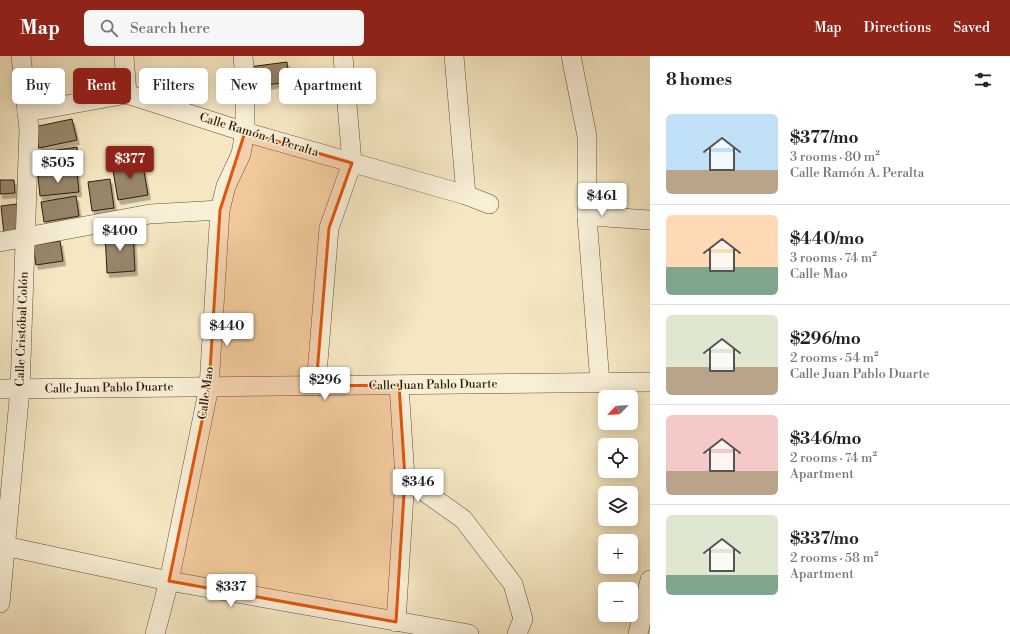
<!DOCTYPE html>
<html lang="en">
<head>
<meta charset="utf-8">
<style>
  body { margin:0; font-family:"Libre Bodoni",serif; background:#f6f6f6; color:#222; height:100vh; display:flex; flex-direction:column; font-size:15px; white-space:nowrap }
  * { box-sizing:border-box; margin:0 }
  p { font-size:13px; color:#767676 }
  .icon { flex:none; width:22px; height:22px; fill:none; stroke:currentColor; stroke-width:2; stroke-linecap:round; stroke-linejoin:round }
  .map { position:relative; flex:1; overflow:hidden }
  .drawer { display:flex; flex-direction:column; background:#fff; width:360px }
  .drawer>* { flex:none }
  .banner { position:absolute; left:12px; top:12px; width:380px; height:36px; display:flex; gap:8px }
  .needle { width:26px; rotate:245deg }
  .buttons { position:absolute; left:598px; top:334px; display:grid; gap:8px }
  .buttons a { display:grid; place-items:center; width:40px; height:40px; border-radius:6px; background:#fff; box-shadow:0 2px 10px #0003; font-size:20px }
  .price { position:absolute; translate:-50% -34px; padding:0 9px; border-radius:4px; background:#fff; color:#222; font-size:13px; line-height:26px; filter:drop-shadow(0 1px 2px #0008) }
  .price::after { content:''; position:absolute; left:50%; top:24px; width:12px; height:9px; margin-left:-6px; background:inherit; clip-path:polygon(0 0,100% 0,50% 100%) }
  .price.active { background:#8f2418; color:#fff }
  ul { padding:0; list-style:none }
  li { display:flex; align-items:center; gap:12px; height:100px; padding:0 16px }
  li+li { border-top:1px solid #e0e0e0 }
  li span { display:grid; place-items:center; flex:none; width:112px; height:80px; border-radius:6px; color:#555 }
  li>.icon { margin-inline-start:auto }
  span .icon { width:48px; height:48px; fill:#fffc; stroke-width:1 }
  li b { font-size:17px }
  h2 { display:flex; justify-content:space-between; align-items:center; height:48px; padding:0 16px; font-size:17px }
  .tag { padding:0 14px; border-radius:6px; background:#fff; box-shadow:0 2px 10px #0003; font-size:14px; line-height:36px }
  .tag.active { background:#8f2418; color:#fff }
  header { display:flex; align-items:center; gap:24px; box-sizing:border-box; height:56px; padding:0 20px; background:#8f2418; color:#fff }
  header strong { font-size:19px }
  nav { display:flex; gap:22px; margin-inline-start:auto; font-size:14px }
  .search { width:280px; height:36px; background:#f6f6f6; display:flex; align-items:center; gap:10px; box-sizing:border-box; padding:0 14px; border-radius:6px; color:#767676; font-size:15px }
  main { display:flex; flex:1; min-height:0 }
  .map>svg:first-child { display:block }
</style>
</head>
<body>
<header>
<strong>Map</strong>
<div class="search"><svg class="icon" aria-label="search" viewBox="0 0 24 24"><circle cx="10" cy="10" r="6"/><path d="M15 15l6 6"/></svg>Search here</div>
<nav><a>Map</a><a>Directions</a><a>Saved</a></nav>
</header>
<main>
<div class="map">
<svg width="650" height="578" viewBox="0 0 650 578">
  <defs>
    <filter id="shadow"><feDropShadow dx="2.5" dy="4.5" stdDeviation="0" flood-color="#0004"/></filter>
  </defs>
  <rect width="100%" height="100%" fill="#f5e7c2"/>
  <filter id="stains"><feTurbulence type="fractalNoise" baseFrequency=".005" numOctaves="4"/><feColorMatrix values="0 0 0 0 .2 0 0 0 0 .09 0 0 0 0 .02 0 0 0 .5 -.17"/></filter>
  <radialGradient id="worn" r=".72"><stop offset=".6" stop-color="#630" stop-opacity="0"/><stop offset="1" stop-color="#630" stop-opacity=".3"/></radialGradient>
  <!-- building -->
  <g fill="#97866a" stroke="#321d0b" filter="url(#shadow)">
    <polygon points="287,6 289,26 251,31 249,11"/>
    <polygon points="72,63 77,84 39,92 34,71"/>
    <polygon points="77,91 79,108 40,114 37,97"/>
    <polygon points="142,104 148,139 118,144 112,109"/>
    <polygon points="77,116 79,136 40,140 38,120"/>
    <polygon points="110,123 114,152 92,155 88,126"/>
    <polygon points="0,124 14,124 15,137 0,138"/>
    <polygon points="76,140 79,160 44,166 41,146"/>
    <polygon points="17,148 20,176 4,178 1,150"/>
    <polygon points="133,175 135,215 107,217 105,177"/>
    <polygon points="60,185 63,205 36,209 33,189"/>
  </g>
  <g fill="none" stroke-linecap="round" stroke-linejoin="round">
    <defs>
      <g id="minor">
        <polyline points="124,0 127,38"/>
        <polyline points="454,0 466,139"/>
        <polyline points="571,0 587,80 587,161 600,327"/>
        <polyline points="27,56 127,38 245,76 466,139 489,148"/>
        <polyline points="587,161 606,161 650,164"/>
        <polyline points="0,186 150,158 220,154"/>
        <polyline points="316,330 329,172 352,107 343,0"/>
        <polyline points="0,333 650,326"/>
        <polyline points="405,422 463,463 513,528 523,563 517,578"/>
        <polyline points="0,489 169,525 469,578"/>
        <polyline points="0,547 20,333 29,73 21,0"/>
        <polyline points="396,566 405,422 399,329"/>
        <polyline points="155,578 169,525 209,331 220,154 226,130 241,98 245,76 245,23 243,0"/>
        <polyline points="638,578 650,524"/>
      </g>
    </defs>
    <!-- minor casing -->
    <use href="#minor" stroke="#635039" stroke-width="20"/>
    <!-- minor -->
    <use href="#minor" stroke="#f8efd7" stroke-width="19"/>
  </g>
  <!-- marked area -->
  <path fill="#df560c" fill-opacity="0.2" stroke="#df560c" stroke-width="3" stroke-linejoin="round" d="M245,76L352,107L329,172L316,330L399,329L405,422L396,566L169,525L209,331L220,154Z"/>
  <g text-anchor="middle" dominant-baseline="central" stroke-width="3" stroke-linejoin="round" paint-order="stroke">
    <!-- street labels -->
    <g font-size="12" fill="#321d0b" stroke="#f8efd7">
      <text transform="translate(259 79) rotate(17)">Calle Ramón A. Peralta</text>
      <text transform="translate(22 273) rotate(-88)">Calle Cristóbal Colón</text>
      <text transform="translate(433 329) rotate(-1)">Calle Juan Pablo Duarte</text>
      <text transform="translate(109 332) rotate(-1)">Calle Juan Pablo Duarte</text>
      <text transform="translate(206 337) rotate(-82)">Calle Mao</text>
    </g>
  </g>
  <rect width="100%" height="100%" filter="url(#stains)"/>
  <rect width="100%" height="100%" fill="url(#worn)"/>
</svg>
<div class="buttons">
<a><svg class="needle" viewBox="-14 -14 28 28"><path d="M0-13l5 13h-10z" fill="#e53935"/><path d="M0 13l5-13h-10z" fill="#767676"/></svg></a>
<a><svg class="icon" aria-label="locate" viewBox="0 0 24 24"><circle cx="12" cy="12" r="6"/><path d="M12 2v4M12 18v4M2 12h4M18 12h4"/></svg></a>
<a><svg class="icon" aria-label="layers" viewBox="0 0 24 24"><path d="M12 4l9 5-9 5-9-5zM3 14l9 5 9-5"/></svg></a>
<a>+</a>
<a>−</a>
</div>
<b class="price active" style="left:130px;top:124px">$377</b>
<b class="price" style="left:58px;top:128px">$505</b>
<b class="price" style="left:602px;top:161px">$461</b>
<b class="price" style="left:120px;top:196px">$400</b>
<b class="price" style="left:227px;top:291px">$440</b>
<b class="price" style="left:325px;top:345px">$296</b>
<b class="price" style="left:418px;top:447px">$346</b>
<b class="price" style="left:231px;top:552px">$337</b>
<div class="banner">
<a class="tag">Buy</a>
<a class="tag active">Rent</a>
<a class="tag">Filters</a>
<a class="tag">New</a>
<a class="tag">Apartment</a>
</div>
</div>
<section class="drawer">
<h2>8 homes<svg class="icon" aria-label="filters" viewBox="0 0 24 24"><path d="M4 7h16M4 17h16"/><circle cx="9" cy="7" r="2"/><circle cx="15" cy="17" r="2"/></svg></h2>
<ul>
<li><span style="background:linear-gradient(#bfe0f5 70%,#b9a48a 0)"><svg class="icon" aria-label="home" viewBox="0 0 24 24"><path d="M3 11l9-7 9 7M6 9v11h12V9"/></svg></span><div><b>$377/mo</b><p>3 rooms · 80 m²</p><p>Calle Ramón A. Peralta</p></div></li>
<li><span style="background:linear-gradient(#ffd9b3 65%,#7fa58c 0)"><svg class="icon" aria-label="home" viewBox="0 0 24 24"><path d="M3 11l9-7 9 7M6 9v11h12V9"/></svg></span><div><b>$440/mo</b><p>3 rooms · 74 m²</p><p>Calle Mao</p></div></li>
<li><span style="background:linear-gradient(#dfe7d0 65%,#b9a48a 0)"><svg class="icon" aria-label="home" viewBox="0 0 24 24"><path d="M3 11l9-7 9 7M6 9v11h12V9"/></svg></span><div><b>$296/mo</b><p>2 rooms · 54 m²</p><p>Calle Juan Pablo Duarte</p></div></li>
<li><span style="background:linear-gradient(#f6c9c9 70%,#b9a48a 0)"><svg class="icon" aria-label="home" viewBox="0 0 24 24"><path d="M3 11l9-7 9 7M6 9v11h12V9"/></svg></span><div><b>$346/mo</b><p>2 rooms · 74 m²</p><p>Apartment</p></div></li>
<li><span style="background:linear-gradient(#dfe7d0 75%,#7fa58c 0)"><svg class="icon" aria-label="home" viewBox="0 0 24 24"><path d="M3 11l9-7 9 7M6 9v11h12V9"/></svg></span><div><b>$337/mo</b><p>2 rooms · 58 m²</p><p>Apartment</p></div></li>
</ul>
</section>
</main>
</body>
</html>
